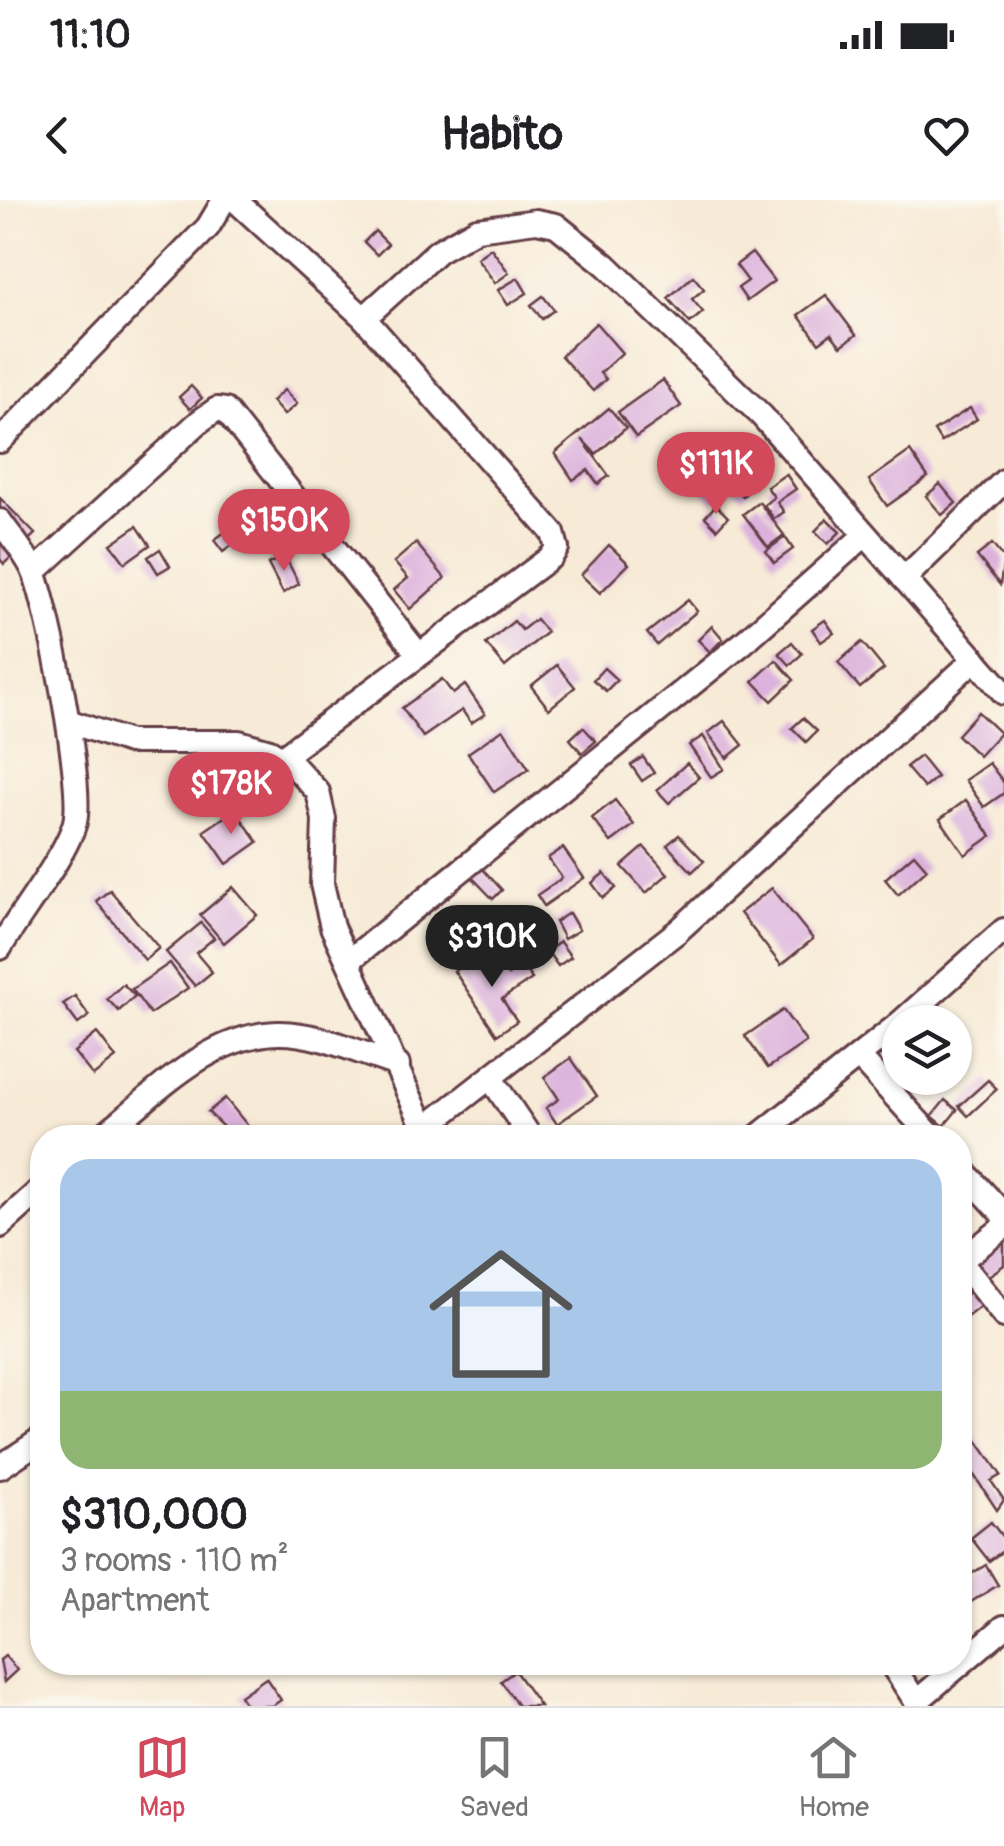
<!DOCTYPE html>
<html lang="en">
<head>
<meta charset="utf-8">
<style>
  body { margin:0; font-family:Pangolin,sans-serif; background:#f6f6f6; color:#202124; height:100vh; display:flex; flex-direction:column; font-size:38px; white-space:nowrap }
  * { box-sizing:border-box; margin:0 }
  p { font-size:32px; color:#757577 }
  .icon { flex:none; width:55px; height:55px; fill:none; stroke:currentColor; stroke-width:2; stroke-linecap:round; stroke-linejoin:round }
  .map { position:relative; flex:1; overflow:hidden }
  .panel { position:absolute; left:30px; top:925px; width:942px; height:550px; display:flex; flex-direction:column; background:#fff; border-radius:40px; box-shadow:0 2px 8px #0004 }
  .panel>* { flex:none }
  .controls { position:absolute; left:882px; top:805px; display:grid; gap:20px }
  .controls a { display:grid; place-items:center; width:90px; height:90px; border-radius:50%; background:#fff; box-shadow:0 2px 8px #0004; font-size:50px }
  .price { position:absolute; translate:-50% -85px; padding:0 22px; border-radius:35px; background:#d1495b; color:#fff; font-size:32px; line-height:65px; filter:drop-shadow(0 2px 5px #0008) }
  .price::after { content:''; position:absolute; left:50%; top:60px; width:30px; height:22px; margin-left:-15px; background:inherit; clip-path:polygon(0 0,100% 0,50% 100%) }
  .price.selected { background:#222; color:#fff }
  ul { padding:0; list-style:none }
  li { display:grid; align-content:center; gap:20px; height:530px; padding:0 30px }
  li+li { border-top:2px solid #e0e0e0 }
  li span { display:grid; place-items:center; height:310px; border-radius:30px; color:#555 }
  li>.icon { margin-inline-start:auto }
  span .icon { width:180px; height:180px; fill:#fffc; stroke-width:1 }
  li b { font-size:42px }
  .status { display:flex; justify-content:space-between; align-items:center; height:70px; padding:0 50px; background:#fff; direction:ltr }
  .status svg { height:28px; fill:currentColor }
  header { display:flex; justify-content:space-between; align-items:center; height:130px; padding:0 30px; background:#fff; font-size:45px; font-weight:700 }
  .menu { display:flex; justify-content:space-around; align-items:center; height:140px; border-top:2px solid #e0e0e0; background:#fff; font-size:28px; color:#757577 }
  .menu a { display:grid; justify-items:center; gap:5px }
  .menu .selected { color:#d1495b }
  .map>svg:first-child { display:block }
</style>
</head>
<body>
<div class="status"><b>11:10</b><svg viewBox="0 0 49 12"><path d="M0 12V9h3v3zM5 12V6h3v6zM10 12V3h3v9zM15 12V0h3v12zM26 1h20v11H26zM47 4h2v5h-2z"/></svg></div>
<header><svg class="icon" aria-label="back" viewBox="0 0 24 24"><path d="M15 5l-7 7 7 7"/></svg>Habito<svg class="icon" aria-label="heart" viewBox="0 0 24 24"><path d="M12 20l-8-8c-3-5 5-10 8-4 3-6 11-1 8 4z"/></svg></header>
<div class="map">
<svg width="1004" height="1506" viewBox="0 0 1004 1506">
  <rect width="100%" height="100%" fill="#fbf7ec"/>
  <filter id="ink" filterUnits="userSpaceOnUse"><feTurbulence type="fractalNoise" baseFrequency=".01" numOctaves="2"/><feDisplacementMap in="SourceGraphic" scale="20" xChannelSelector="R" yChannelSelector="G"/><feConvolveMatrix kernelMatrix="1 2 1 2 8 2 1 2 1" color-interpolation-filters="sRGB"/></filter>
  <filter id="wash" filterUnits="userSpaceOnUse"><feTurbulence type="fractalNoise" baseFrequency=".0048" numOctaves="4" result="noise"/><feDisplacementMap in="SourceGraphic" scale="40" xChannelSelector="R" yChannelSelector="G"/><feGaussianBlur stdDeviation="2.25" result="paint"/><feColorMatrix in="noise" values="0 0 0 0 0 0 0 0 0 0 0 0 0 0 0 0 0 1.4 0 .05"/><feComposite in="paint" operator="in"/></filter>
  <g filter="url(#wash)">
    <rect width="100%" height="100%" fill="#f7ead6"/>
    <g id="blocks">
      <!-- building -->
      <g fill="#dcb2dd">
        <polygon points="375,31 388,44 377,55 364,42"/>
        <polygon points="491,48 509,73 495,83 477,58"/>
        <polygon points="752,53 774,81 747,101 738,88 748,81 736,65"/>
        <polygon points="693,76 704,89 692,99 703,112 690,123 668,98"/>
        <polygon points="518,78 527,93 508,105 498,90"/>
        <polygon points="826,95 856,135 841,146 831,134 819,143 798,115"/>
        <polygon points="543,96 554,110 542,119 531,105"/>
        <polygon points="596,123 622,153 600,173 606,179 593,191 561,156"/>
        <polygon points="663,180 681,206 636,237 618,212"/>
        <polygon points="191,186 202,198 190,209 179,197"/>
        <polygon points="284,190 297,204 284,215 272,201"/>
        <polygon points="609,208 626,228 596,254 582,239 609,276 598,284 588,270 573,280 555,253"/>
        <polygon points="970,208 977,219 941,242 934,231"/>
        <polygon points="721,239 741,259 735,264 755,284 743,296 732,285 714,302 686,272"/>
        <polygon points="910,251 928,277 887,306 869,280"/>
        <polygon points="786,274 796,289 777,302 784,312 774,319 764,305 774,297 767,287"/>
        <polygon points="940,284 956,303 942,315 926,296"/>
        <polygon points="0,298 35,334 4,364 0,359"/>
        <polygon points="759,302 784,335 768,347 743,314"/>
        <polygon points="716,305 728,317 717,329 705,317"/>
        <polygon points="827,319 840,332 828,344 815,331"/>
        <polygon points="236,324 245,336 223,352 214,340"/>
        <polygon points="137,326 150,345 125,363 111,344"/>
        <polygon points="785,337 793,349 774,363 766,351"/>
        <polygon points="416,343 445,378 410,409 394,390 408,378 394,362"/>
        <polygon points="992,344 1004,359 1000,385 977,356"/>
        <polygon points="609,345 629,364 600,393 581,375"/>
        <polygon points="160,349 170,366 158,373 148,357"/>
        <polygon points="285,356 299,384 283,393 268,364"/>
        <polygon points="688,400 697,411 657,445 647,433"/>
        <polygon points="536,419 547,432 505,467 486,444 514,421 522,430"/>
        <polygon points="825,420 834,433 821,442 812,429"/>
        <polygon points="712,426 723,439 710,452 698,440"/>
        <polygon points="792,442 802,454 790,465 779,453"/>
        <polygon points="862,442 884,469 860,488 838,462"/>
        <polygon points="776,460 794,480 772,501 753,481"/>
        <polygon points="557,465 575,487 549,509 531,486"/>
        <polygon points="604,468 617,480 606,491 593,480"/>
        <polygon points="442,479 453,494 465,485 485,514 471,523 462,510 423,537 402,508"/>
        <polygon points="978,512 1000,533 979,556 957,535"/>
        <polygon points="803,518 817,531 806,542 792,528"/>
        <polygon points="724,521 743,545 727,558 708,533"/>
        <polygon points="583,527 596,541 582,553 570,539"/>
        <polygon points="503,529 529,569 494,592 468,553"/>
        <polygon points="703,536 724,569 711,577 689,545"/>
        <polygon points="920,556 937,577 924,588 906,567"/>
        <polygon points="643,557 654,573 642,581 631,565"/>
        <polygon points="687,563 699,577 669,603 657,590"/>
        <polygon points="989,563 1004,583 1004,593 984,607 965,580"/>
        <polygon points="615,600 634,625 611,642 592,618"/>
        <polygon points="966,600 991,636 965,655 940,619"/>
        <polygon points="235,610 258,642 227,664 204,631"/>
        <polygon points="679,635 704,661 692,672 667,645"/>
        <polygon points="644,647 668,674 646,693 622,666"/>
        <polygon points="563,648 584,678 544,706 537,695 562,678 548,658"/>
        <polygon points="914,654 927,669 898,695 885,679"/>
        <polygon points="478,664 502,690 493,699 468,673"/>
        <polygon points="604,673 616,688 603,698 592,683"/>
        <polygon points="233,687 257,715 224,743 200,715"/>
        <polygon points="772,688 813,739 781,765 740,713"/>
        <polygon points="110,690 159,748 145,760 96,701"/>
        <polygon points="514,709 547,750 537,758 504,718"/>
        <polygon points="569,713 579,730 564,739 555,722"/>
        <polygon points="201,723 214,738 196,753 212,772 195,786 166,752"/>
        <polygon points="560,742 571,757 558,766 547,751"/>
        <polygon points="495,755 508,775 522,766 532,779 502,799 517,821 497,835 454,771 473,759 477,767"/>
        <polygon points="170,763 188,788 150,814 132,789"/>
        <polygon points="123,784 135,796 119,811 107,799"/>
        <polygon points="75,796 89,816 78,824 63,804"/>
        <polygon points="783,810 806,842 768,868 745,836"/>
        <polygon points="97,833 116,858 93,876 74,852"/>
        <polygon points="571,858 597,896 557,924 546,908 559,899 544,877"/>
        <polygon points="988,880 997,889 968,916 959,906"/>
        <polygon points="225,898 248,926 234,938 208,912"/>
        <polygon points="945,900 957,910 944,926 932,916"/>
        <polygon points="1004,1036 1004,1065 979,1083 960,1057"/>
        <polygon points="974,1088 986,1102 964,1119 960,1099"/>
        <polygon points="974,1236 1001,1275 991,1281 1004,1300 997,1310 960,1254 960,1245"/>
        <polygon points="991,1322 1004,1339 1004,1350 989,1361 971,1338"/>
        <polygon points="963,1365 969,1375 986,1365 998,1385 966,1405 960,1395"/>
        <polygon points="5,1456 17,1470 4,1482 0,1460"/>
        <polygon points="515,1471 540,1506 518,1506 501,1481"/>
        <polygon points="266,1478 281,1500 272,1506 247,1506 240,1496"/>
      </g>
    </g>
  </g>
  <g filter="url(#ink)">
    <use href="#blocks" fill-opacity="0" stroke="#643d45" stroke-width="2.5"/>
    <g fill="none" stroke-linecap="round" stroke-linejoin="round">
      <defs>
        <g id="minor">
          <polyline points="235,0 364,118 553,333 557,348 551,357 281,558"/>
          <polyline points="364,118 438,51 477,29 536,21 556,25 606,65 762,216 1004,493"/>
          <polyline points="0,241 208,27 224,0"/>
          <path d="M0,321C11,337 26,354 34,372C49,410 84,585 75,622C66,656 19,715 0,748"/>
          <polyline points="34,372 200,221 217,209 225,210 419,455"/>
          <polyline points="904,379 1004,281"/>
          <polyline points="68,521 129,542 239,542 270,551 294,566 318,592 324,619 322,684 332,727 429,938"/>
          <polyline points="350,760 743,443 865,335"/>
          <polyline points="901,822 1004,730"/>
          <polyline points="860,858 933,938"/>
          <polyline points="492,880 531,938"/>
          <polyline points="425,928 678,731 975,459"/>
          <path d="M100,938C153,896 207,835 278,833C317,832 361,854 398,865"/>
          <polyline points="756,938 900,823"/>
          <polyline points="960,967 1004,1015"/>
          <polyline points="0,1026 42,988"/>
          <polyline points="960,1061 1004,1116"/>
          <polyline points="960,1061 1004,1027"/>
          <polyline points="0,1267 42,1239"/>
          <polyline points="890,1462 919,1506"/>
          <polyline points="916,1502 1004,1427"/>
        </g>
      </defs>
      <!-- minor casing -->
      <use href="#minor" stroke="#643d45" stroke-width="28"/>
      <!-- minor -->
      <use href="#minor" stroke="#fff" stroke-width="22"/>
    </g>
  </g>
</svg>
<div class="controls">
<a><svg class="icon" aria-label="layers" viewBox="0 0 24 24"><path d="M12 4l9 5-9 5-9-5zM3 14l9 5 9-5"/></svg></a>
</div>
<b class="price" style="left:716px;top:317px">$111K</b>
<b class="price" style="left:284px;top:374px">$150K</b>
<b class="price" style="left:231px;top:637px">$178K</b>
<b class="price selected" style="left:492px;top:790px">$310K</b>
<section class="panel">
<ul>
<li><span style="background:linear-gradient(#a9c7e8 75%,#8fb573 0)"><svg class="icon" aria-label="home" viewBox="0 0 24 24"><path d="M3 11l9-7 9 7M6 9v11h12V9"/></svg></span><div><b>$310,000</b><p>3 rooms · 110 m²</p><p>Apartment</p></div></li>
</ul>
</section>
</div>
<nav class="menu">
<a class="selected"><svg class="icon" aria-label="map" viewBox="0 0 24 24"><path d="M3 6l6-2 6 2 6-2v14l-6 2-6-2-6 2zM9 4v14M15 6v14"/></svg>Map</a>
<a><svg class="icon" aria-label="saved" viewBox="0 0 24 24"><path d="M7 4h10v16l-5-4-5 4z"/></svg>Saved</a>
<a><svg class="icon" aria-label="home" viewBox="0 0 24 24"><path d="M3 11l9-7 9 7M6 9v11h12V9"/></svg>Home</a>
</nav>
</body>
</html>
